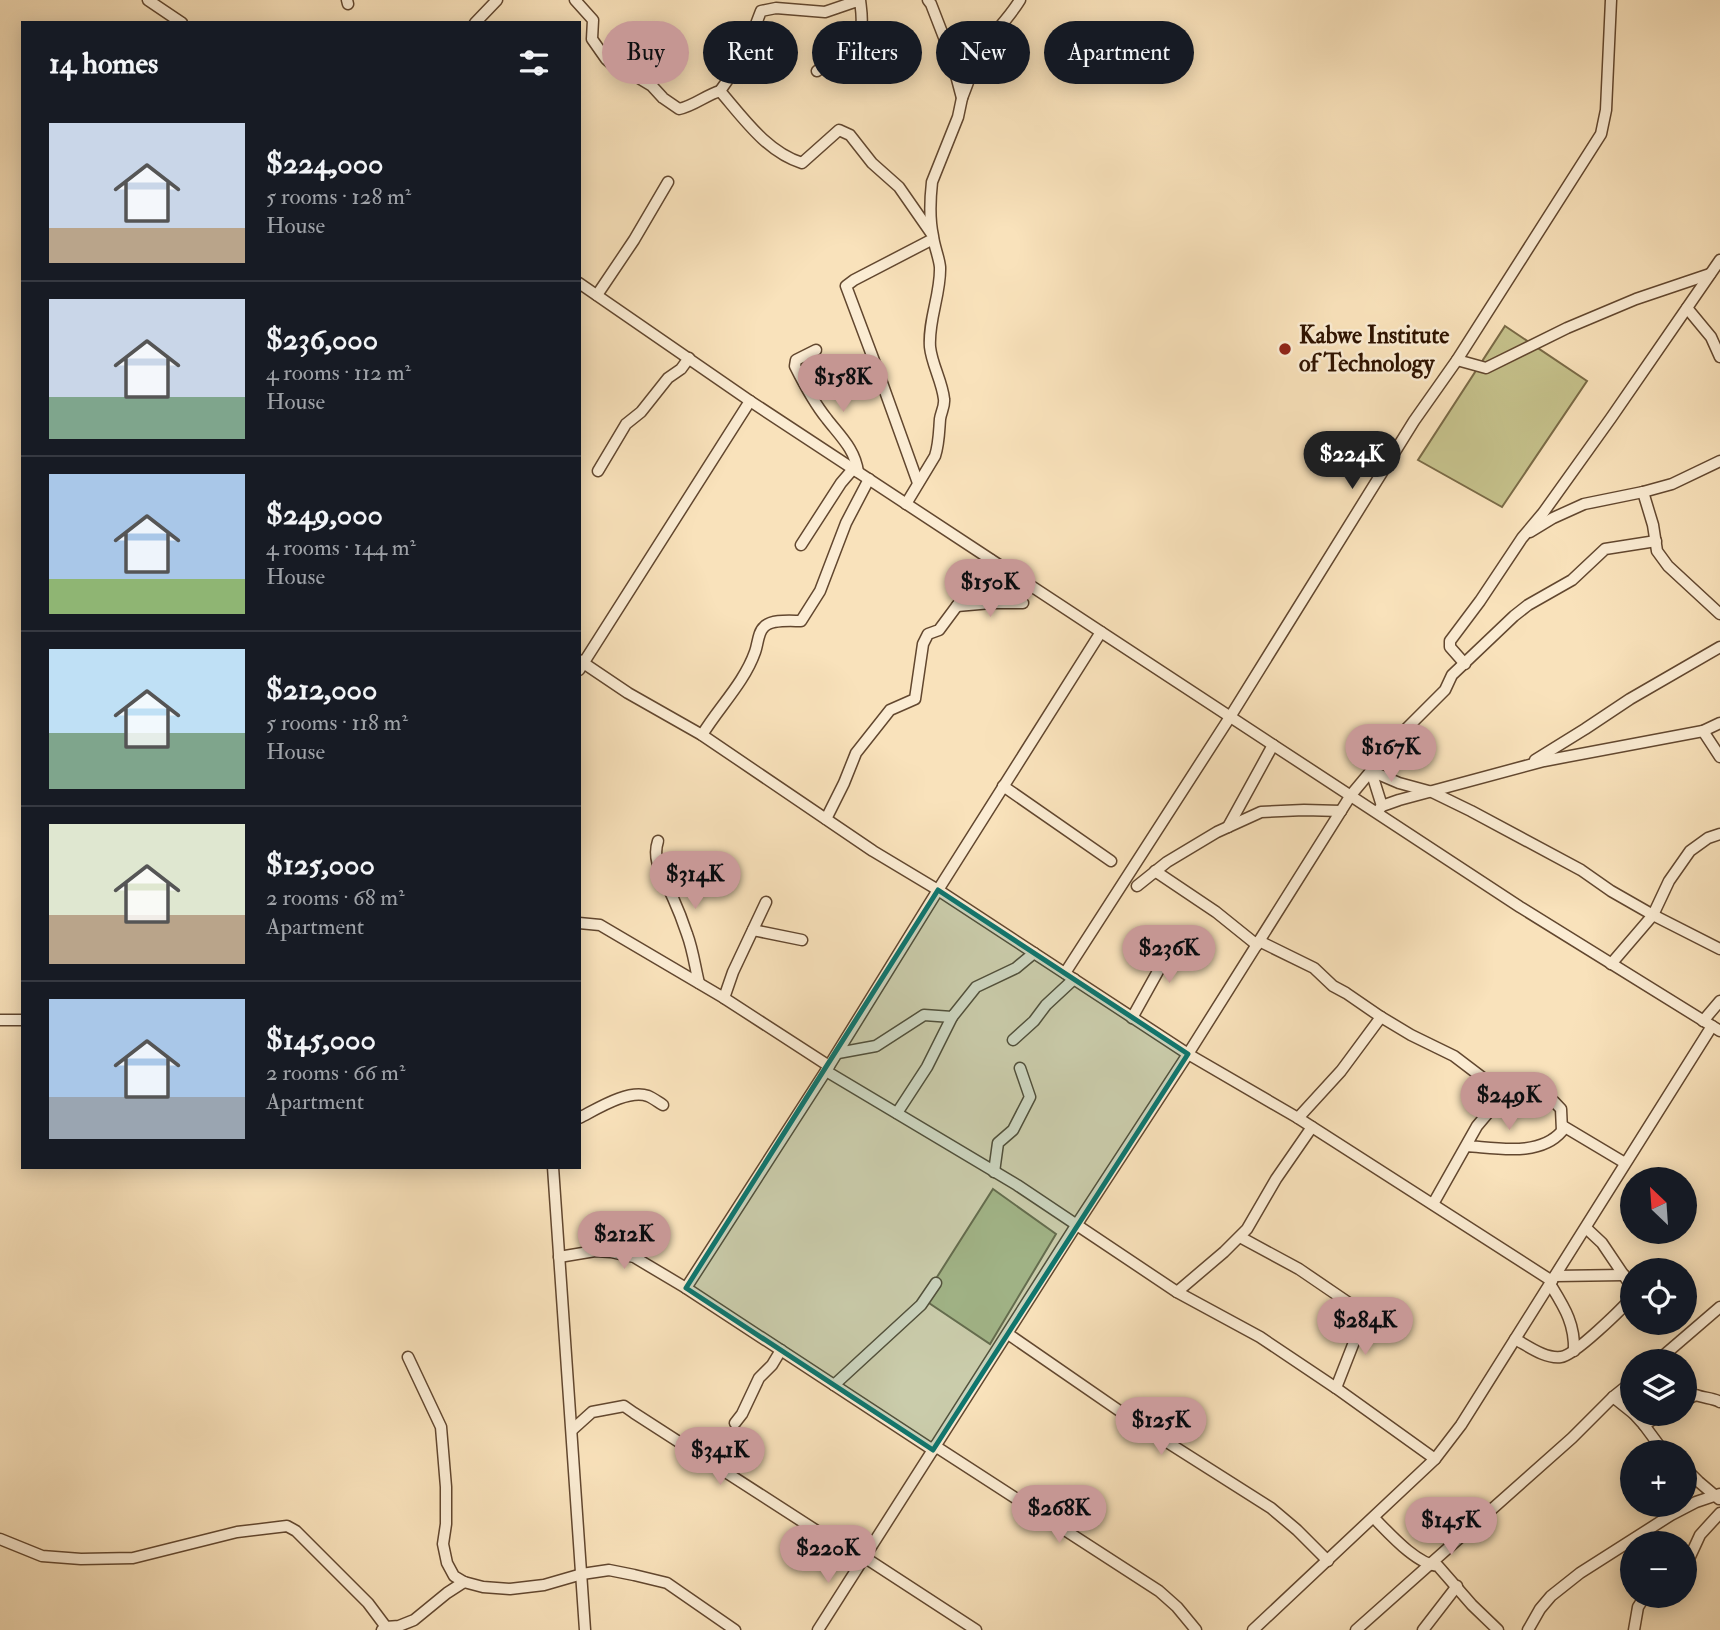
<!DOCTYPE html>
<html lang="en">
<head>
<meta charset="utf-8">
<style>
  body { margin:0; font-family:"IM FELL Double Pica",serif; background:#20242c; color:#f1f3f6; height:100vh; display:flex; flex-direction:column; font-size:26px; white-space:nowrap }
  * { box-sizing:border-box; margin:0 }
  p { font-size:23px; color:#9ea1a6 }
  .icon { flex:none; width:38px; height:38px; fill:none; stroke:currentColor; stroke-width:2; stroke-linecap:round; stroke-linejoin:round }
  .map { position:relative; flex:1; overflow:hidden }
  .panel { position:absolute; left:21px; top:21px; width:560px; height:1148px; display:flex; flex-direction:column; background:#171b24; border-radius:0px; box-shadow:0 4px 18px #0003 }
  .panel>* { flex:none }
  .banner { position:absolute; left:602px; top:21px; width:665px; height:63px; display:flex; gap:14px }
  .needle { width:46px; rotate:335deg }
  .buttons { position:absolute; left:1620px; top:1167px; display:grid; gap:14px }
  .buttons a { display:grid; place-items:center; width:77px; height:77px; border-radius:50%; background:#171b24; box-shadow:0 4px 18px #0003; font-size:35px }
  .price { position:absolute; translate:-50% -60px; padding:0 16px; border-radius:24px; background:#c59692; color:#111; font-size:23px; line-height:46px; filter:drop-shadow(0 2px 4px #0008) }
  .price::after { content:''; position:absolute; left:50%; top:42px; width:21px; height:16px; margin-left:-10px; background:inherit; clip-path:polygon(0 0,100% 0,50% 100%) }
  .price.current { background:#222; color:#fff }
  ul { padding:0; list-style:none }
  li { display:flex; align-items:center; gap:21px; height:175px; padding:0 28px }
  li+li { border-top:2px solid #363941 }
  li span { display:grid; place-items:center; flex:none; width:196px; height:140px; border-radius:0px; color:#555 }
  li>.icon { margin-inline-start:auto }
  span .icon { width:84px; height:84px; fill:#fffc; stroke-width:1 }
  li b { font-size:30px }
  h2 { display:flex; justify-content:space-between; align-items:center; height:84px; padding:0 28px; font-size:30px }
  .tag { padding:0 24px; border-radius:32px; background:#171b24; box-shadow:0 4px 18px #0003; font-size:24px; line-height:63px }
  .tag.current { background:#c59692; color:#111 }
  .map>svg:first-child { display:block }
</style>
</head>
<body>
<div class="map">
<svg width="1720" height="1630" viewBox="0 0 1720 1630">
  <rect width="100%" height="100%" fill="#f9e2bb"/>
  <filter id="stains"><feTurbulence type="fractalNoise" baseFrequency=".00286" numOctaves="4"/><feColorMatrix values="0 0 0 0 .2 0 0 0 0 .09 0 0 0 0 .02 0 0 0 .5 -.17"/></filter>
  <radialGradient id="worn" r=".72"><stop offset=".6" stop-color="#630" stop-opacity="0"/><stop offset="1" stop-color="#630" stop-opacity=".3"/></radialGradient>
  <!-- green -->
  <g fill="#c5c18b" stroke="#7a6a46" stroke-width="2">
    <polygon points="1505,326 1587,381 1502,507 1418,460"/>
    <polygon points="993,1189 1056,1234 990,1344 923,1299"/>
  </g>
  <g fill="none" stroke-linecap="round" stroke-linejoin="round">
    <defs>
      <g id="minor">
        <polyline points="148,0 182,23"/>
        <polyline points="347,0 348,4"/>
        <path d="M575,0L593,20L592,39L606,59L614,66L637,77L652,86L663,98L679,109C694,106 706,95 720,91C744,119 767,152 802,163L839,130L850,135L872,163L899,187L931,233"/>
        <polyline points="475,23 497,0"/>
        <path d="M720,91L743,58L761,11L776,8L825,12L860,0C861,9 863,19 861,28C857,42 829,62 817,71"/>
        <path d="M962,98C970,78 976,57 988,41C999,27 1011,15 1020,0"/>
        <polyline points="579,283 750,401 1101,632 1520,907 1720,1031"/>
        <polyline points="597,295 634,240 668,182"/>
        <polyline points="1687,308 1711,337 1720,357"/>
        <path d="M816,350L796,360L795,366C804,384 814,403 827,419C840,436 855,449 858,472"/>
        <polyline points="1457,360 1486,368 1567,328 1636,299 1710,274"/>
        <polyline points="598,471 626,424 641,412 668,378 681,369 689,358"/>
        <polyline points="918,483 876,366 846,286 854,280 933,239"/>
        <polyline points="1643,492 1653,525 1657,551 1668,566 1720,614"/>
        <path d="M906,504L935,456C939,444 939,432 940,419C941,412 945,406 944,399C942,381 932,365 930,347C928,320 941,294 940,267C939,257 934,246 933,236C929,218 930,200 932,182L958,117L962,98L950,53L931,4L928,0"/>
        <polyline points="1530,532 1553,518 1584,504 1643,492 1672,484 1720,461"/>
        <polyline points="801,545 841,483 853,469"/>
        <polyline points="957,606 991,603 1023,603"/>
        <polyline points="579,660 628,693 702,735 873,851 938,890 1188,1054 1298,1118 1552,1281"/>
        <polyline points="1465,664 1450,647 1450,641 1480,601 1522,538 1543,513 1611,418 1720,260"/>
        <polyline points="579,670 750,401"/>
        <polyline points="1703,731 1720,757"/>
        <path d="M702,735C719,707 744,683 755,652C758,644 758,632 764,627C771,619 791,621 801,621L820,591L846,523L869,479"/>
        <polyline points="1535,760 1585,729 1630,699 1720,647"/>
        <polyline points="1371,771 1399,783 1432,792 1471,811 1581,870 1611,891 1653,915 1720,949"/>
        <polyline points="1371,771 1382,806"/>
        <polyline points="1003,786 1111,861"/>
        <polyline points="1377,812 1382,806 1399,800 1544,761 1703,731 1720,723"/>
        <polyline points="826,819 844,783 856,753 890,710 915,699 923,644 928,634 939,630 991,560"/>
        <polyline points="1228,827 1273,745"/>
        <path d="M658,841C651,862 665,879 673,898C678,909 683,922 687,934C693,950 695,967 699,983"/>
        <polyline points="1155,871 1216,912 1257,945"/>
        <polyline points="1137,886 1167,862 1217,832 1261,812 1304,810 1341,811"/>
        <polyline points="579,923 600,925 724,998 829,1066"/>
        <polyline points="753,930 802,940"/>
        <polyline points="1259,941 1314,968 1333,986 1346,993 1381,1017 1411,1035 1454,1056 1504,1094"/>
        <polyline points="1611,964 1653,915 1669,881 1690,851 1708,838 1720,834"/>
        <polyline points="1065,973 1230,717 1414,421 1457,360 1601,134 1606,110 1611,0"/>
        <polyline points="724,998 733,972 766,902"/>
        <polyline points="1132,1018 1177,937"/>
        <polyline points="0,1020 23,1020"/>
        <polyline points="1703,1021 1720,1001"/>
        <polyline points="1013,1040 1034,1021 1046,1005 1074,979"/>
        <polyline points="838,1053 876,1046 924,1015 952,1017 976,987 1016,968 1034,953"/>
        <polyline points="826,1071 1017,1185 1177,1292 1260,1337 1336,1388 1435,1459"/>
        <polyline points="897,1113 927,1067 952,1017"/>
        <path d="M579,1118C597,1109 628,1089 648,1096C653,1098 658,1102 663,1105"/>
        <polyline points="1298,1118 1341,1071 1381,1017"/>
        <polyline points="1563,1126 1625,1163"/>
        <polyline points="553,1167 585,1630"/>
        <polyline points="994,1172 998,1143 1013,1130 1030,1097 1020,1068"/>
        <path d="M1433,1204L1477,1126L1504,1094C1531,1089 1541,1086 1561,1109L1562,1131C1540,1157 1497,1148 1467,1146"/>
        <polyline points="1586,1228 1602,1243 1633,1289"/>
        <polyline points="1240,1237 1299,1269 1365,1314 1336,1388"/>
        <polyline points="559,1257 595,1251 611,1252 634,1257 686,1288 933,1450"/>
        <polyline points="1555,1276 1624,1275"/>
        <path d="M1550,1284C1564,1307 1575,1323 1574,1351"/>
        <polyline points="686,1288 829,1066 938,890 1101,632"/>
        <polyline points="1177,1292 1224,1252 1247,1229 1276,1179 1312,1127"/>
        <polyline points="1008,1334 1137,1423 1271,1508 1297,1530 1328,1561"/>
        <path d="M1515,1339C1528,1346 1545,1359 1561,1357C1574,1356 1623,1308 1633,1296"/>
        <polyline points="408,1357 441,1427 446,1487 446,1524 443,1544 447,1563 454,1576 464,1582 483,1587 510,1589 544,1585 582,1574 609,1570 634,1575 667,1583 735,1630"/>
        <polyline points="1656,1362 1720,1307"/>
        <polyline points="834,1385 921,1305 936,1283"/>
        <polyline points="1613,1397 1633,1413"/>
        <path d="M1685,1400L1696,1395C1703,1398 1714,1398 1720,1402"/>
        <polyline points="1634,1414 1644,1425 1664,1452"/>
        <polyline points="735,1423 742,1414 759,1378 772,1365 781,1350"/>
        <polyline points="1644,1425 1662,1414"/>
        <polyline points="572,1430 592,1412 624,1406 634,1413 848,1551 864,1557 976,1630"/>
        <polyline points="935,1446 1159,1591 1177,1607 1196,1630"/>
        <polyline points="1685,1468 1699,1482 1719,1499"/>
        <path d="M1374,1518C1389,1533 1416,1564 1438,1566L1472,1605L1498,1630"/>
        <polyline points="0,1539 42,1556 81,1559 133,1558 237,1532 287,1526 296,1531 368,1603 386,1627"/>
        <polyline points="1685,1563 1688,1561 1700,1535 1720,1513"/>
        <polyline points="382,1630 386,1627 399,1626 414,1620 447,1593 464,1582"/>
        <polyline points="818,1630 1077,1224 1188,1054 1351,795 1406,729 1445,690 1452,675 1514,616 1528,605 1572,580 1605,549 1656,541"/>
        <polyline points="1253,1630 1435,1459 1461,1425 1712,1026"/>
        <polyline points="1356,1630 1572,1438 1613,1397 1633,1381"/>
        <polyline points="1423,1630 1457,1586"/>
        <polyline points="1528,1630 1540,1609 1551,1596 1580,1573 1671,1515 1696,1502 1720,1494"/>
        <polyline points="1634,1630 1638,1607 1645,1596"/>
      </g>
    </defs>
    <!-- minor casing -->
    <use href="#minor" stroke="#62472f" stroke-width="13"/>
    <!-- minor -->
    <use href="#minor" stroke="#fbecd3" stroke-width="10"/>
  </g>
  <!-- marked area -->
  <path fill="#0f766e" fill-opacity="0.2" stroke="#0f766e" stroke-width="5" stroke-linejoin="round" d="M938,890L1188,1054L933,1450L686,1288Z"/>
  <!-- markers -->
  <circle fill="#8f2418" stroke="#fbecd3" stroke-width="2.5" cx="1285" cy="349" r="7"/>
  <g text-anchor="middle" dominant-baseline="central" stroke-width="5" stroke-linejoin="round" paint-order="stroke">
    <!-- poi labels -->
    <g font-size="24" font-weight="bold" fill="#2f1300" stroke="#fbecd3" text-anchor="start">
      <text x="1299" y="335">Kabwe Institute<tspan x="1299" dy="28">of Technology</tspan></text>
    </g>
  </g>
  <rect width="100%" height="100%" filter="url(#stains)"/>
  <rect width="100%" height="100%" fill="url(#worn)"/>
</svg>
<div class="buttons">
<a><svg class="needle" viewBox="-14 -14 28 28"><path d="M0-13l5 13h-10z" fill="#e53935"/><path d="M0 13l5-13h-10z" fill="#9ea1a6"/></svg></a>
<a><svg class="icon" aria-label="locate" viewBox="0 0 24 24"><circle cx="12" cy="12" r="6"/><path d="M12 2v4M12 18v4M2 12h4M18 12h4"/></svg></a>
<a><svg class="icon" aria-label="layers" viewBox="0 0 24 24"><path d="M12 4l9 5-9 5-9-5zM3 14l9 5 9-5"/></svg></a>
<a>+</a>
<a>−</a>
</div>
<b class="price" style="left:843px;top:414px">$158K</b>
<b class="price current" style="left:1352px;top:491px">$224K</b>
<b class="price" style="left:990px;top:619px">$150K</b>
<b class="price" style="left:1391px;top:784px">$167K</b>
<b class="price" style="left:695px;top:911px">$314K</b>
<b class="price" style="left:1169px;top:985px">$236K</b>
<b class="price" style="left:1509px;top:1132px">$249K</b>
<b class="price" style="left:624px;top:1271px">$212K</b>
<b class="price" style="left:1365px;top:1357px">$284K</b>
<b class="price" style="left:1161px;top:1457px">$125K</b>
<b class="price" style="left:720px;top:1487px">$341K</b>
<b class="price" style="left:1059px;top:1545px">$268K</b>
<b class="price" style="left:1451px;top:1557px">$145K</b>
<b class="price" style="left:828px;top:1585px">$220K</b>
<div class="banner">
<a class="tag current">Buy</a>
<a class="tag">Rent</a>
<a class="tag">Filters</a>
<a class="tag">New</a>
<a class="tag">Apartment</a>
</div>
<section class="panel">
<h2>14 homes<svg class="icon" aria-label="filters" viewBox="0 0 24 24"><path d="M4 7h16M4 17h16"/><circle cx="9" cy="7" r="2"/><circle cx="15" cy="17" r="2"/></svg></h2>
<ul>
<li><span style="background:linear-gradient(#c9d6e8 75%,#b9a48a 0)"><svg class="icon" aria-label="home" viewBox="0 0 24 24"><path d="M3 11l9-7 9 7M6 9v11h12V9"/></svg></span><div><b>$224,000</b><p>5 rooms · 128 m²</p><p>House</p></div></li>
<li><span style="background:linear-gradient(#c9d6e8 70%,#7fa58c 0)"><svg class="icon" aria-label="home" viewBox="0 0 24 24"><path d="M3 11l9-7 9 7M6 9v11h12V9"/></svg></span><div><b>$236,000</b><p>4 rooms · 112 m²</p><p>House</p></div></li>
<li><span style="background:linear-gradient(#a9c7e8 75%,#8fb573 0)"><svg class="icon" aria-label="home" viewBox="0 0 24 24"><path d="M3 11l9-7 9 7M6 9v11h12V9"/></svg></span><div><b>$249,000</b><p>4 rooms · 144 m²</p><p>House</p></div></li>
<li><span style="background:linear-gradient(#bfe0f5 60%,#7fa58c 0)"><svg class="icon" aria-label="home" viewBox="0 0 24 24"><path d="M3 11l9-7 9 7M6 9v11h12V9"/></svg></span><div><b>$212,000</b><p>5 rooms · 118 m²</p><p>House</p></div></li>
<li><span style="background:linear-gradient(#dfe7d0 65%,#b9a48a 0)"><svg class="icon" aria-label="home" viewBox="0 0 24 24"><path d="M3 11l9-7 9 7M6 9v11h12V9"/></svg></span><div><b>$125,000</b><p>2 rooms · 68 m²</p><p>Apartment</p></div></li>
<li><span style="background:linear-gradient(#a9c7e8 70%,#9aa5b1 0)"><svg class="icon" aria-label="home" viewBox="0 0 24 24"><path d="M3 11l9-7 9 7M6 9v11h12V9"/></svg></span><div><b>$145,000</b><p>2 rooms · 66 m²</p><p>Apartment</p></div></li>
</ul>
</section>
</div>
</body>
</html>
